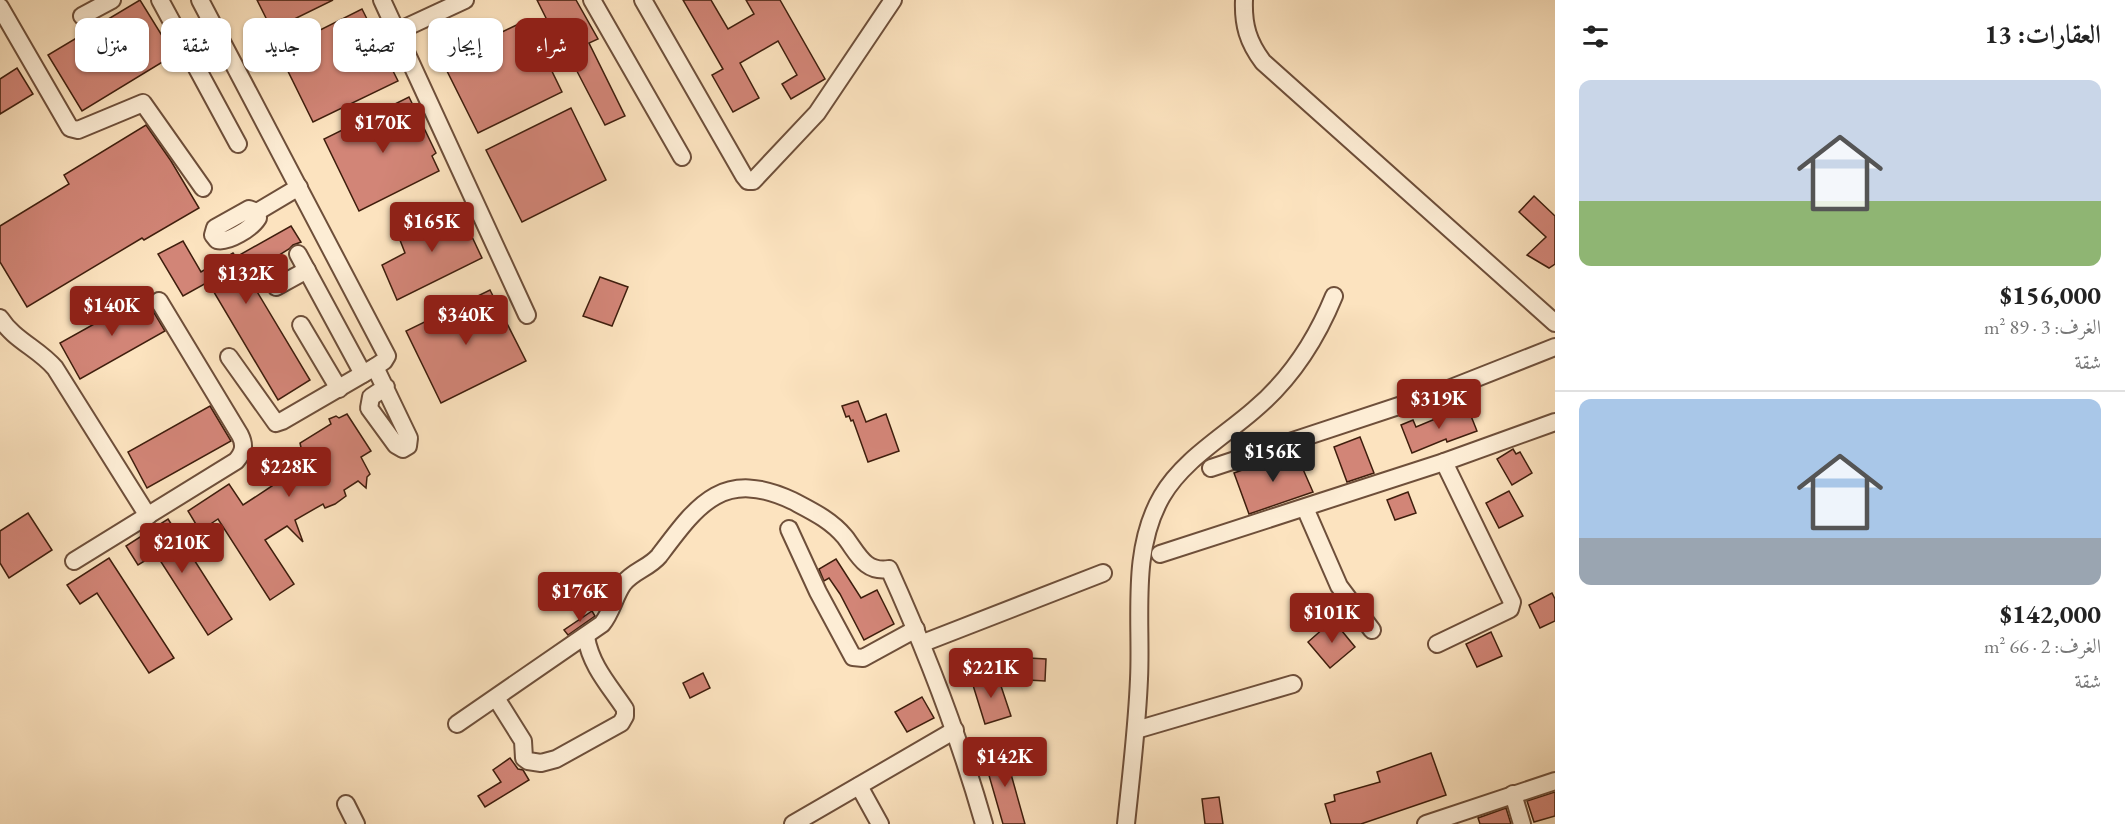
<!DOCTYPE html>
<html lang="ar">
<head>
<meta charset="utf-8">
<style>
  body { margin:0; font-family:"EB Garamond",Amiri,serif; background:#f2f2f2; color:#222; direction:rtl; height:100vh; display:flex; flex-direction:column; font-size:22px; white-space:nowrap }
  * { box-sizing:border-box; margin:0 }
  p { font-size:20px; color:#767676 }
  .icon { flex:none; width:33px; height:33px; fill:none; stroke:currentColor; stroke-width:2; stroke-linecap:round; stroke-linejoin:round }
  .map { position:relative; flex:1; overflow:hidden; direction:ltr }
  .details { display:flex; flex-direction:column; background:#fff; width:570px }
  .details>* { flex:none }
  .banner { position:absolute; left:18px; top:18px; width:570px; height:54px; direction:rtl; display:flex; gap:12px }
  .price { position:absolute; translate:-50% -51px; padding:0 14px; border-radius:6px; background:#8f2418; color:#fff; font-size:20px; line-height:39px; filter:drop-shadow(0 2px 3px #0008) }
  .price::after { content:''; position:absolute; left:50%; top:36px; width:18px; height:14px; margin-left:-9px; background:inherit; clip-path:polygon(0 0,100% 0,50% 100%) }
  .price.on { background:#222; color:#fff }
  ul { padding:0; list-style:none }
  li { display:grid; align-content:center; gap:12px; height:318px; padding:0 24px }
  li+li { border-top:2px solid #e0e0e0 }
  li span { display:grid; place-items:center; height:186px; border-radius:12px; color:#555 }
  li>.icon { margin-inline-start:auto }
  span .icon { width:108px; height:108px; fill:#fffc; stroke-width:1 }
  li b { font-size:26px }
  h2 { display:flex; justify-content:space-between; align-items:center; height:72px; padding:0 24px; font-size:26px }
  .pill { padding:0 21px; border-radius:12px; background:#fff; box-shadow:0 2px 4px #0004; font-size:21px; line-height:54px }
  .pill.on { background:#8f2418; color:#fff }
  main { display:flex; flex:1; min-height:0 }
  .map>svg:first-child { display:block }
</style>
</head>
<body>
<main>
<section class="details">
<h2>العقارات: 13<svg class="icon" aria-label="filters" viewBox="0 0 24 24"><path d="M4 7h16M4 17h16"/><circle cx="9" cy="7" r="2"/><circle cx="15" cy="17" r="2"/></svg></h2>
<ul>
<li><span style="background:linear-gradient(#c9d6e8 65%,#8fb573 0)"><svg class="icon" aria-label="home" viewBox="0 0 24 24"><path d="M3 11l9-7 9 7M6 9v11h12V9"/></svg></span><div><b>$156,000</b><p>الغرف: 3 · 89 m²</p><p>شقة</p></div></li>
<li><span style="background:linear-gradient(#a9c7e8 75%,#9aa5b1 0)"><svg class="icon" aria-label="home" viewBox="0 0 24 24"><path d="M3 11l9-7 9 7M6 9v11h12V9"/></svg></span><div><b>$142,000</b><p>الغرف: 2 · 66 m²</p><p>شقة</p></div></li>
</ul>
</section>
<div class="map">
<svg width="1555" height="824" viewBox="0 0 1555 824">
  <rect width="100%" height="100%" fill="#fce3bf"/>
  <filter id="stains"><feTurbulence type="fractalNoise" baseFrequency=".00333" numOctaves="4"/><feColorMatrix values="0 0 0 0 .2 0 0 0 0 .09 0 0 0 0 .02 0 0 0 .5 -.17"/></filter>
  <radialGradient id="worn" r=".72"><stop offset=".6" stop-color="#630" stop-opacity="0"/><stop offset="1" stop-color="#630" stop-opacity=".3"/></radialGradient>
  <!-- building -->
  <g fill="#d28577" stroke="#3f1e0d" stroke-width="1.5">
    <polygon points="140,0 174,55 82,111 48,55"/>
    <polygon points="257,0 333,0 272,30"/>
    <polygon points="537,0 576,0 598,39 589,43 625,116 605,125 568,54 565,56"/>
    <polygon points="683,0 711,0 728,29 754,14 746,0 780,0 825,79 791,99 782,84 797,75 778,41 740,63 759,98 733,112 712,75 723,69"/>
    <polygon points="362,9 398,81 313,122 278,51"/>
    <polygon points="527,20 562,92 478,133 442,61"/>
    <polygon points="17,68 33,94 0,114 0,79"/>
    <polygon points="409,97 436,153 432,156 439,171 359,211 324,139"/>
    <polygon points="571,108 606,180 522,222 486,150"/>
    <polygon points="146,125 171,161 199,208 144,240 142,238 27,307 0,262 0,226 69,184 64,175"/>
    <polygon points="1534,196 1555,216 1555,264 1549,268 1527,255 1546,237 1519,212"/>
    <polygon points="458,207 482,258 397,300 382,265 405,253 398,235"/>
    <polygon points="291,226 301,242 293,245 289,249 247,275 310,380 278,400 208,282 183,296 158,254 183,241 201,272 233,253 236,257"/>
    <polygon points="600,277 628,287 612,326 583,316"/>
    <polygon points="490,290 526,361 441,403 406,331"/>
    <polygon points="148,294 150,306 165,331 80,379 60,343"/>
    <polygon points="858,401 866,422 886,414 899,451 868,462 853,420 851,421 849,416 846,417 842,406"/>
    <polygon points="210,406 231,441 147,488 128,452"/>
    <polygon points="1459,409 1461,414 1469,411 1477,431 1447,442 1446,439 1412,453 1401,425 1413,420 1416,427"/>
    <polygon points="347,414 371,451 361,457 370,474 367,477 366,488 358,481 344,490 346,496 335,504 325,508 323,504 295,520 303,542 287,526 265,540 294,584 270,600 218,519 200,531 188,511 229,484 243,505 272,486 266,475 302,452 300,443 331,424 329,419 336,416 339,418"/>
    <polygon points="1360,437 1374,473 1347,482 1334,447"/>
    <polygon points="1513,449 1516,454 1520,452 1532,473 1512,485 1497,459"/>
    <polygon points="1295,451 1313,492 1249,514 1234,473 1262,463 1263,465"/>
    <polygon points="1509,491 1523,516 1499,528 1486,503"/>
    <polygon points="1408,492 1416,513 1395,520 1387,500"/>
    <polygon points="28,513 52,550 9,578 0,563 0,531"/>
    <polygon points="168,519 232,619 208,635 156,554 138,565 126,546"/>
    <polygon points="109,558 174,658 149,673 97,593 80,604 67,585"/>
    <polygon points="836,559 861,598 877,590 894,624 864,640 840,594 829,578 824,581 819,569"/>
    <polygon points="585,574 597,591 587,597 576,581"/>
    <polygon points="1552,593 1555,599 1555,621 1540,628 1529,605"/>
    <polygon points="592,611 595,616 568,635 564,630"/>
    <polygon points="1333,620 1355,647 1330,668 1308,642"/>
    <polygon points="1491,632 1502,656 1477,667 1466,644"/>
    <polygon points="1029,658 1046,659 1045,681 1028,680"/>
    <polygon points="703,673 710,688 690,698 683,683"/>
    <polygon points="997,674 1011,716 985,724 972,682"/>
    <polygon points="922,697 934,718 907,732 895,712"/>
    <polygon points="1009,750 1014,766 1009,767 1025,824 1003,824 984,758"/>
    <polygon points="1431,753 1446,795 1361,824 1331,824 1325,804 1335,801 1334,795 1380,782 1377,772"/>
    <polygon points="510,758 518,769 523,770 529,780 485,807 478,796 501,782 493,770"/>
    <polygon points="1555,792 1555,816 1534,822 1527,801"/>
    <polygon points="1219,797 1223,824 1205,824 1202,799"/>
    <polygon points="1506,808 1511,824 1480,824 1478,818"/>
  </g>
  <g fill="none" stroke-linecap="round" stroke-linejoin="round">
    <defs>
      <g id="minor">
        <polyline points="160,0 238,144"/>
        <polyline points="200,0 387,356 384,361 375,367 282,421 276,423 229,357"/>
        <polyline points="382,0 527,315"/>
        <polyline points="592,0 682,157"/>
        <polyline points="643,0 744,176 748,181 753,181 817,113 893,0"/>
        <path d="M1244,0C1243,25 1248,42 1263,62L1555,323"/>
        <polyline points="0,7 70,128 78,130 143,103 203,188"/>
        <polyline points="82,16 112,0"/>
        <polyline points="396,32 465,0"/>
        <path d="M249,209L257,212L258,218C252,228 228,243 217,240L213,235L215,228Z"/>
        <polyline points="257,212 299,187"/>
        <polyline points="298,254 363,374"/>
        <polyline points="276,287 307,270"/>
        <path d="M0,318C14,340 39,349 55,368L148,516"/>
        <polyline points="301,325 339,389"/>
        <polyline points="375,367 409,438 408,446 403,449 396,445 369,408 371,397 386,387"/>
        <polyline points="1211,468 1441,392 1555,347"/>
        <polyline points="1305,508 1339,586 1372,630"/>
        <polyline points="789,529 818,592 853,657 863,658 916,629"/>
        <polyline points="1160,554 1444,462 1555,422"/>
        <path d="M74,561L236,461C244,452 245,445 240,435L159,301"/>
        <polyline points="923,643 1103,573"/>
        <polyline points="1437,644 1506,611 1510,609 1512,602 1444,462"/>
        <path d="M496,698L523,741L524,758L528,761L541,763L556,759L621,723L625,716V709C609,685 591,666 586,637"/>
        <path d="M457,724L602,624C612,612 614,597 623,584C633,571 649,568 659,556C698,504 723,468 793,501C812,511 831,520 845,537C858,554 865,573 889,569C927,653 959,736 984,824"/>
        <polyline points="1136,730 1293,684"/>
        <polyline points="859,786 880,824"/>
        <polyline points="1513,794 1522,824"/>
        <polyline points="346,804 356,824"/>
        <polyline points="793,824 955,730"/>
        <path d="M1126,824C1131,776 1137,728 1139,679C1142,619 1130,551 1162,496C1183,460 1223,437 1254,410C1291,379 1316,340 1334,296"/>
        <polyline points="1426,824 1555,781"/>
      </g>
    </defs>
    <!-- minor casing -->
    <use href="#minor" stroke="#6e4f3a" stroke-width="20"/>
    <!-- minor -->
    <use href="#minor" stroke="#fdedd5" stroke-width="16"/>
  </g>
  <rect width="100%" height="100%" filter="url(#stains)"/>
  <rect width="100%" height="100%" fill="url(#worn)"/>
</svg>
<b class="price" style="left:383px;top:154px">$170K</b>
<b class="price" style="left:432px;top:253px">$165K</b>
<b class="price" style="left:246px;top:305px">$132K</b>
<b class="price" style="left:112px;top:337px">$140K</b>
<b class="price" style="left:466px;top:346px">$340K</b>
<b class="price" style="left:1439px;top:430px">$319K</b>
<b class="price on" style="left:1273px;top:483px">$156K</b>
<b class="price" style="left:289px;top:498px">$228K</b>
<b class="price" style="left:182px;top:574px">$210K</b>
<b class="price" style="left:580px;top:623px">$176K</b>
<b class="price" style="left:1332px;top:644px">$101K</b>
<b class="price" style="left:991px;top:699px">$221K</b>
<b class="price" style="left:1005px;top:788px">$142K</b>
<div class="banner">
<a class="pill on">شراء</a>
<a class="pill">إيجار</a>
<a class="pill">تصفية</a>
<a class="pill">جديد</a>
<a class="pill">شقة</a>
<a class="pill">منزل</a>
</div>
</div>
</main>
</body>
</html>
